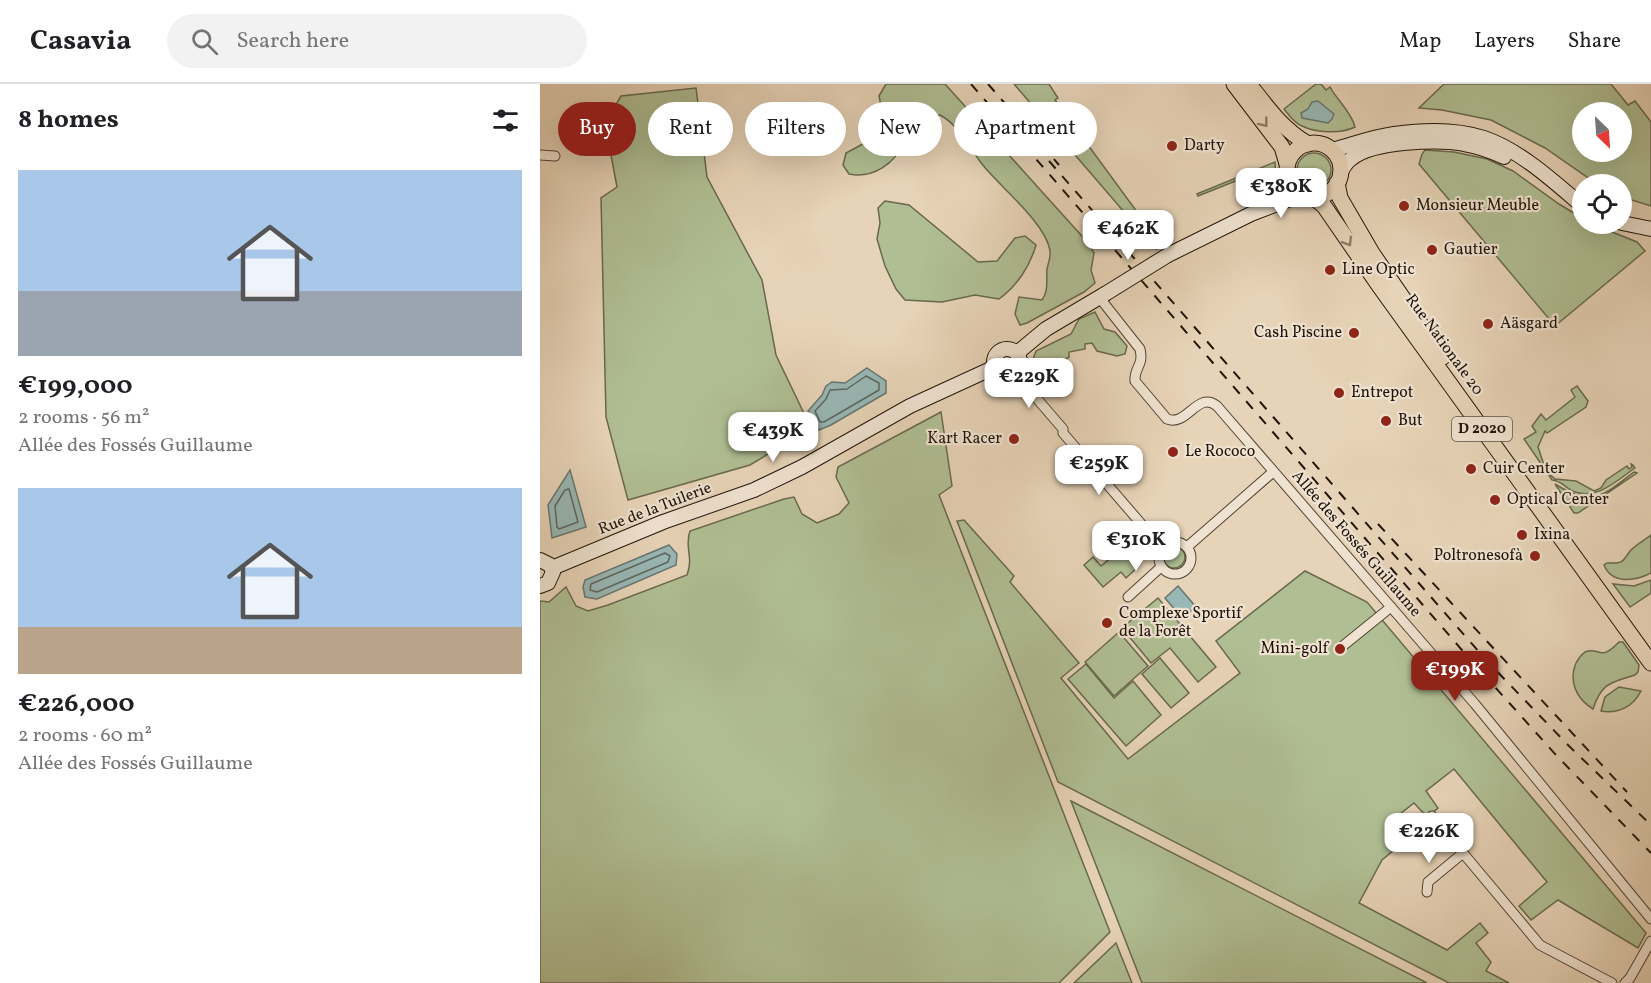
<!DOCTYPE html>
<html lang="en">
<head>
<meta charset="utf-8">
<style>
  body { margin:0; font-family:Vollkorn,serif; background:#f2f2f2; color:#202124; height:100vh; display:flex; flex-direction:column; font-size:22px; white-space:nowrap }
  * { box-sizing:border-box; margin:0 }
  p { font-size:20px; color:#757577 }
  .icon { flex:none; width:33px; height:33px; fill:none; stroke:currentColor; stroke-width:2; stroke-linecap:round; stroke-linejoin:round }
  .map { position:relative; flex:1; overflow:hidden }
  .sheet { display:flex; flex-direction:column; background:#fff; width:540px }
  .sheet>* { flex:none }
  .banner { position:absolute; left:18px; top:18px; width:570px; height:54px; display:flex; gap:12px }
  .needle { width:39px; rotate:155deg }
  .fabs { position:absolute; left:1032px; top:18px; display:grid; gap:12px }
  .fabs a { display:grid; place-items:center; width:60px; height:60px; border-radius:50%; background:#fff; box-shadow:0 6px 24px #0002; font-size:30px }
  .price { position:absolute; translate:-50% -51px; padding:0 14px; border-radius:12px; background:#fff; color:#222; font-size:20px; line-height:39px; filter:drop-shadow(0 2px 3px #0008) }
  .price::after { content:''; position:absolute; left:50%; top:36px; width:18px; height:14px; margin-left:-9px; background:inherit; clip-path:polygon(0 0,100% 0,50% 100%) }
  .price.active { background:#8f2418; color:#fff }
  ul { padding:0; list-style:none }
  li { display:grid; align-content:center; gap:12px; height:318px; padding:0 18px }
  li span { display:grid; place-items:center; height:186px; border-radius:0px; color:#555 }
  li>.icon { margin-inline-start:auto }
  span .icon { width:108px; height:108px; fill:#fffc; stroke-width:1 }
  li b { font-size:26px }
  h2 { display:flex; justify-content:space-between; align-items:center; height:72px; padding:0 18px; font-size:26px }
  .tag { padding:0 21px; border-radius:27px; background:#fff; box-shadow:0 6px 24px #0002; font-size:21px; line-height:54px }
  .tag.active { background:#8f2418; color:#fff }
  header { display:flex; align-items:center; gap:36px; box-sizing:border-box; height:84px; padding:0 30px; background:#fff; border-bottom:2px solid #e0e0e0 }
  header strong { font-size:28px }
  nav { display:flex; gap:33px; margin-inline-start:auto; font-size:21px }
  .search { width:420px; height:54px; background:#f2f2f2; display:flex; align-items:center; gap:15px; box-sizing:border-box; padding:0 21px; border-radius:33px; color:#757577; font-size:22px }
  main { display:flex; flex:1; min-height:0 }
  .map>svg:first-child { display:block }
</style>
</head>
<body>
<header>
<strong>Casavia</strong>
<div class="search"><svg class="icon" aria-label="search" viewBox="0 0 24 24"><circle cx="10" cy="10" r="6"/><path d="M15 15l6 6"/></svg>Search here</div>
<nav><a>Map</a><a>Layers</a><a>Share</a></nav>
</header>
<main>
<section class="sheet">
<h2>8 homes<svg class="icon" aria-label="filters" viewBox="0 0 24 24"><path d="M4 7h16M4 17h16"/><circle cx="9" cy="7" r="2"/><circle cx="15" cy="17" r="2"/></svg></h2>
<ul>
<li><span style="background:linear-gradient(#a9c7e8 65%,#9aa5b1 0)"><svg class="icon" aria-label="home" viewBox="0 0 24 24"><path d="M3 11l9-7 9 7M6 9v11h12V9"/></svg></span><div><b>€199,000</b><p>2 rooms · 56 m²</p><p>Allée des Fossés Guillaume</p></div></li>
<li><span style="background:linear-gradient(#a9c7e8 75%,#b9a48a 0)"><svg class="icon" aria-label="home" viewBox="0 0 24 24"><path d="M3 11l9-7 9 7M6 9v11h12V9"/></svg></span><div><b>€226,000</b><p>2 rooms · 60 m²</p><p>Allée des Fossés Guillaume</p></div></li>
</ul>
</section>
<div class="map">
<svg width="1111" height="899" viewBox="0 0 1111 899">
  <rect width="100%" height="100%" fill="#e7d3b7"/>
  <filter id="stains"><feTurbulence type="fractalNoise" baseFrequency=".00333" numOctaves="4"/><feColorMatrix values="0 0 0 0 .2 0 0 0 0 .09 0 0 0 0 .02 0 0 0 .5 -.17"/></filter>
  <radialGradient id="worn" r=".72"><stop offset=".6" stop-color="#630" stop-opacity="0"/><stop offset="1" stop-color="#630" stop-opacity=".3"/></radialGradient>
  <!-- green -->
  <g fill="#b0be93" stroke="#68694e" stroke-width="1.5" fill-rule="evenodd">
    <path d="M346,0H405L549,160L554,169L551,186L555,199L544,208L487,239L480,241L475,230L479,213L502,216C509,206 506,197 507,185C508,180 511,173 510,167C506,139 459,102 442,80C428,62 420,42 400,31L366,38C366,44 367,52 364,58C355,80 332,95 309,90L303,81L306,69L332,55L343,54L346,47L339,12Z"/>
    <polygon points="474,0 509,0 518,14 515,16 622,162 616,165"/>
    <path d="M776,0H781L786,6L790,3C797,16 812,29 815,43C801,50 776,49 762,42C754,39 749,31 744,25Z"/>
    <path d="M904,0H1071L1088,21L1095,17L1111,38V122L1082,113V100H1057L1005,64L951,36L902,26L879,24ZM1082,28V68H1042V28Z"/>
    <polygon points="156,4 167,93 222,196 236,271 271,344 210,381 88,416 66,333 61,114 77,103 65,39 81,12"/>
    <polygon points="885,66 914,68 947,75 973,87 1019,120 1042,134 1042,140 1052,140 1097,158 1105,167 1015,242 879,80 882,70"/>
    <circle cx="774" cy="86" r="17"/>
    <path d="M735,78C736,100 738,107 717,120L703,94L658,112L657,110Z"/>
    <path d="M345,117L369,121L438,178L457,177L475,154L485,152L496,161C490,182 477,202 459,215L435,211L402,218L365,216L356,205L345,182L337,155L340,139L338,124Z"/>
    <path d="M555,228L564,245L575,248L587,262L585,270L577,272L557,267L552,259L545,260V265L529,268V273L515,282C518,291 517,300 514,309L509,311C498,298 488,284 496,267L531,250L539,235Z"/>
    <path d="M1037,302L1048,317L1046,323L1007,349L1005,347L998,363L1006,387L1015,395L1036,397L1054,407L1061,404L1066,396L1087,382L1089,385L1092,383L1091,380L1093,381L1095,384C1076,397 1057,417 1032,407C1025,403 1020,396 1012,396L984,355L996,348L992,342L1001,330L1006,336L1035,313L1031,306Z"/>
    <path d="M401,328L412,402L399,411L570,848L519,899H0V517L9,518L26,503L36,522L48,527L68,521L147,491C154,472 144,463 150,447L244,415L254,413L262,430L277,439L299,430L309,419L296,393L298,383Z"/>
    <path d="M1094,388L1097,389L1038,429H1034L1015,400C1053,424 1062,412 1094,388Z"/>
    <polygon points="424,436 474,492 470,498 539,579 521,594 588,675 700,589 676,557 765,487 827,518 1106,849 1098,864 1018,816 991,836 979,822 1007,798 914,685 886,707 898,724 887,733 874,719 846,741 860,761 842,776 819,819 907,866 940,839 948,849 936,859 951,878 946,887 969,899 909,899 518,698 417,437"/>
    <path d="M1111,451V489C1096,497 1072,501 1064,481L1067,479C1083,479 1081,480 1090,467C1095,461 1105,456 1111,451Z"/>
    <circle cx="634" cy="473" r="11"/>
    <polygon points="579,467 586,474 592,474 598,483 586,494 581,488 563,503 544,481 553,473 561,482"/>
    <polygon points="1111,496 1111,509 1090,523 1073,500 1094,502"/>
    <polygon points="618,514 676,583 658,598 630,564 611,579 582,544"/>
    <polygon points="579,548 608,582 574,612 545,578"/>
    <path d="M1079,558H1083L1099,581L1098,588L1095,591C1071,599 1062,598 1053,625C1037,615 1028,598 1036,579C1038,575 1041,571 1045,568C1060,562 1059,579 1079,558Z"/>
    <polygon points="620,574 649,609 631,624 602,590"/>
    <polygon points="546,580 574,614 593,597 621,631 586,662 528,595"/>
    <path d="M1079,603L1101,607C1093,623 1078,630 1061,627L1065,613Z"/>
    <polygon points="531,717 887,899 602,899"/>
    <polygon points="576,859 592,899 534,899"/>
  </g>
  <!-- water -->
  <g fill="#98b7b5" stroke="#687670" stroke-width="1.5">
    <polygon points="778,17 794,30 792,35 788,39 762,34 761,29 768,25 772,18"/>
    <polygon points="327,284 346,297 346,309 291,341 279,346 268,327 282,311 286,302 292,298 305,299"/>
    <polygon points="30,386 46,443 12,454 8,421"/>
    <polygon points="129,461 137,470 136,481 57,515 45,513 43,503 45,496"/>
    <polygon points="638,502 656,523 642,534 625,514"/>
  </g>
  <g fill="none" stroke-linecap="round" stroke-linejoin="round">
    <!-- shore -->
    <g stroke="#5c665f" stroke-width="1.5">
      <polygon points="326,292 339,299 339,306 284,338 280,338 275,327 286,315 290,306 307,305"/>
      <polygon points="29,405 38,438 19,445 17,443 15,422 25,406"/>
      <polygon points="125,469 130,472 128,478 57,508 50,506 51,500"/>
    </g>
    <defs>
      <g id="street">
        <polyline points="0,71 15,72"/>
        <path d="M559,213L600,265C604,282 594,283 595,297L627,335C647,343 658,306 677,322L935,620L1111,835"/>
        <polyline points="474,288 523,345 523,349 616,457 622,459"/>
        <circle cx="635" cy="474" r="16"/>
        <polyline points="647,463 733,388"/>
        <polyline points="588,513 621,483"/>
        <polyline points="804,561 851,523"/>
        <polyline points="892,732 1000,861 1072,899"/>
        <polyline points="887,808 888,798 923,769"/>
        <polyline points="1085,899 1090,894 1111,857"/>
      </g>
      <g id="secondary">
        <path d="M792,66C812,61 832,53 854,50C882,46 917,45 944,54C979,66 1011,95 1039,119"/>
        <path d="M800,90C803,84 806,78 811,75C832,57 899,55 924,60C938,62 951,67 964,73"/>
        <polyline points="727,119 742,104 747,89"/>
        <polyline points="1082,139 1111,145"/>
        <polyline points="628,171 711,130 763,110"/>
        <circle cx="467" cy="278" r="13"/>
        <polyline points="477,269 506,245 565,210"/>
        <polyline points="0,476 10,481 13,488 8,499 0,502"/>
        <polyline points="12,484 123,438 214,406 262,383 370,322 455,283"/>
      </g>
      <g id="primary">
        <polyline points="694,0 742,63 747,80"/>
        <path d="M709,0C727,23 742,45 768,60"/>
        <circle cx="774" cy="86" r="27"/>
        <polyline points="797,99 800,114 832,169 903,273"/>
        <polyline points="772,112 784,122 840,203 1111,579"/>
      </g>
    </defs>
    <!-- street casing -->
    <use href="#street" stroke="#524434" stroke-width="11"/>
    <!-- secondary casing -->
    <use href="#secondary" stroke="#201409" stroke-width="16"/>
    <!-- primary casing -->
    <use href="#primary" stroke="#201409" stroke-width="17"/>
    <!-- street -->
    <use href="#street" stroke="#efe2d0" stroke-width="9"/>
    <!-- secondary -->
    <use href="#secondary" stroke="#efe2d0" stroke-width="14"/>
    <!-- primary -->
    <use href="#primary" stroke="#e7d3b7" stroke-width="15"/>
    <!-- rail -->
    <g stroke="#201409" stroke-width="2" stroke-dasharray="10 10" stroke-linecap="butt">
      <polyline points="431,0 928,573 1016,671 1111,769"/>
      <polyline points="448,0 519,81"/>
      <polyline points="509,77 947,577 1029,662 1111,741"/>
      <polyline points="838,440 1087,708"/>
    </g>
    <defs>
      <polyline id="secondary-bridge" points="565,210 628,171"/>
    </defs>
    <!-- secondary-bridge casing -->
    <use href="#secondary-bridge" stroke="#201409" stroke-width="16" stroke-linecap="butt"/>
    <!-- secondary-bridge -->
    <use href="#secondary-bridge" stroke="#efe2d0" stroke-width="14"/>
  </g>
  <!-- one-way arrows -->
  <defs><path id="oneway-chevron" d="M-2-3.5L2.5 0L-2 3.5" fill="none" stroke-width="1.6" stroke-linecap="round" stroke-linejoin="round" transform="scale(1.5)"/></defs>
  <g stroke="#8d7d69">
    <use href="#oneway-chevron" transform="translate(724 39) rotate(52)"/>
    <use href="#oneway-chevron" transform="translate(808 158) rotate(58)"/>
  </g>
  <!-- markers -->
  <g fill="#8f2418" stroke="#efe2d0" stroke-width="2">
    <circle cx="632" cy="62" r="6"/>
    <circle cx="864" cy="122" r="6"/>
    <circle cx="892" cy="166" r="6"/>
    <circle cx="790" cy="186" r="6"/>
    <circle cx="948" cy="240" r="6"/>
    <circle cx="814" cy="249" r="6"/>
    <circle cx="799" cy="309" r="6"/>
    <circle cx="846" cy="337" r="6"/>
    <circle cx="474" cy="355" r="6"/>
    <circle cx="633" cy="368" r="6"/>
    <circle cx="931" cy="385" r="6"/>
    <circle cx="955" cy="416" r="6"/>
    <circle cx="982" cy="451" r="6"/>
    <circle cx="995" cy="472" r="6"/>
    <circle cx="567" cy="539" r="6"/>
    <circle cx="800" cy="565" r="6"/>
  </g>
  <g text-anchor="middle" dominant-baseline="central" stroke-width="4.5" stroke-linejoin="round" paint-order="stroke">
    <!-- shield labels -->
    <rect fill="#efe2d0" stroke="#5e5245" stroke-width="1.5" x="912" y="333" width="60" height="24" rx="4.5"/>
    <g font-size="15" font-weight="bold" fill="#201409">
      <text x="942" y="345">D 2020</text>
    </g>
    <!-- poi labels -->
    <g font-size="16" fill="#201409" stroke="#efe2d0" text-anchor="start">
      <text x="644" y="62">Darty</text>
      <text x="876" y="122">Monsieur Meuble</text>
      <text x="904" y="166">Gautier</text>
      <text x="802" y="186">Line Optic</text>
      <text x="960" y="240">Aäsgard</text>
      <text x="802" y="249" text-anchor="end">Cash Piscine</text>
      <text x="811" y="309">Entrepot</text>
      <text x="858" y="337">But</text>
      <text x="462" y="355" text-anchor="end">Kart Racer</text>
      <text x="645" y="368">Le Rococo</text>
      <text x="943" y="385">Cuir Center</text>
      <text x="967" y="416">Optical Center</text>
      <text x="994" y="451">Ixina</text>
      <text x="983" y="472" text-anchor="end">Poltronesofà</text>
      <text x="579" y="530">Complexe Sportif<tspan x="579" dy="18">de la Forêt</tspan></text>
      <text x="788" y="565" text-anchor="end">Mini-golf</text>
    </g>
    <!-- street labels -->
    <g font-size="16" fill="#201409" stroke="#efe2d0">
      <text transform="translate(904 261) rotate(54)">Rue Nationale 20</text>
      <text transform="translate(115 425) rotate(-21)">Rue de la Tuilerie</text>
      <text transform="translate(816 460) rotate(49)">Allée des Fossés Guillaume</text>
    </g>
  </g>
  <rect width="100%" height="100%" filter="url(#stains)"/>
  <rect width="100%" height="100%" fill="url(#worn)"/>
</svg>
<div class="fabs">
<a><svg class="needle" viewBox="-14 -14 28 28"><path d="M0-13l5 13h-10z" fill="#e53935"/><path d="M0 13l5-13h-10z" fill="#757577"/></svg></a>
<a><svg class="icon" aria-label="locate" viewBox="0 0 24 24"><circle cx="12" cy="12" r="6"/><path d="M12 2v4M12 18v4M2 12h4M18 12h4"/></svg></a>
</div>
<b class="price" style="left:741px;top:135px">€380K</b>
<b class="price" style="left:588px;top:177px">€462K</b>
<b class="price" style="left:489px;top:325px">€229K</b>
<b class="price" style="left:233px;top:379px">€439K</b>
<b class="price" style="left:559px;top:412px">€259K</b>
<b class="price" style="left:596px;top:488px">€310K</b>
<b class="price active" style="left:915px;top:618px">€199K</b>
<b class="price" style="left:889px;top:780px">€226K</b>
<div class="banner">
<a class="tag active">Buy</a>
<a class="tag">Rent</a>
<a class="tag">Filters</a>
<a class="tag">New</a>
<a class="tag">Apartment</a>
</div>
</div>
</main>
</body>
</html>
